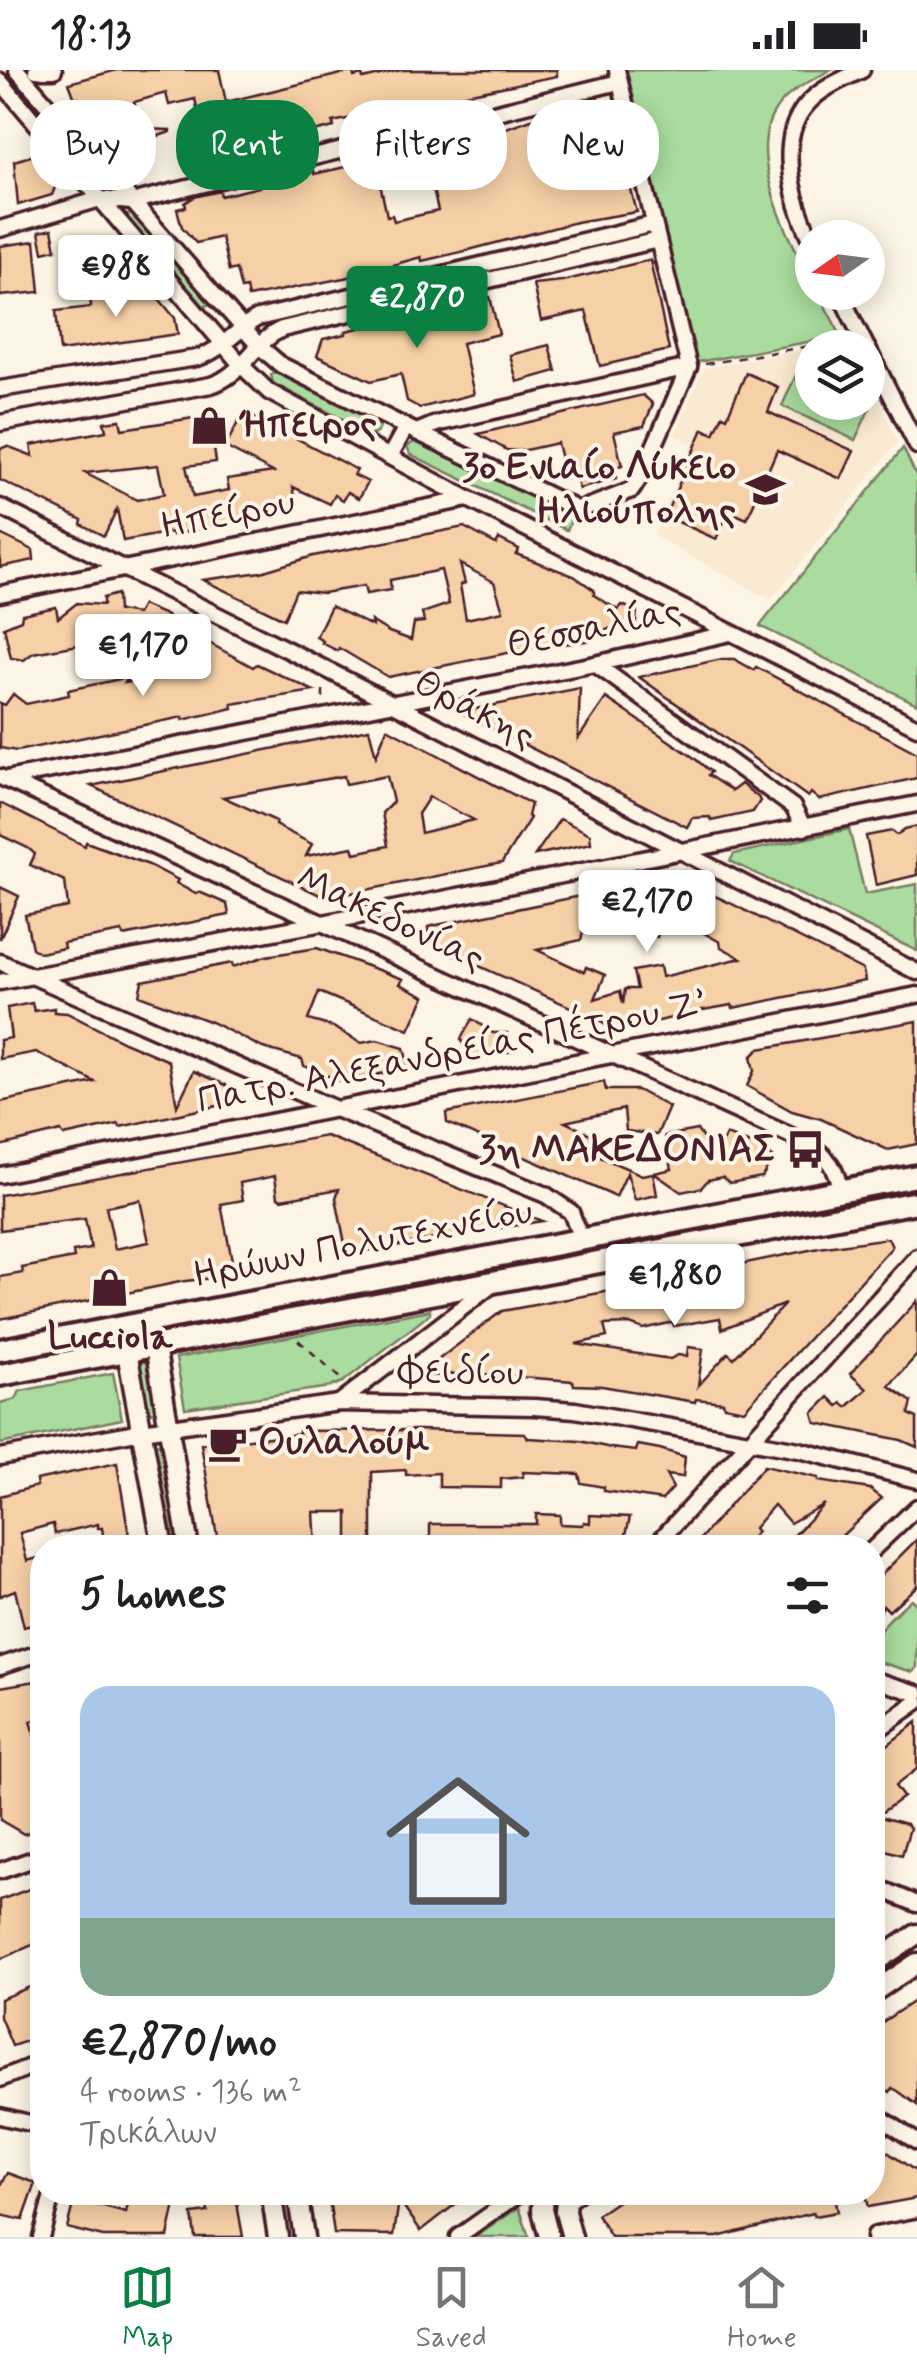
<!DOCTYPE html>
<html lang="en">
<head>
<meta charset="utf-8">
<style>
  body { margin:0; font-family:Mynerve,sans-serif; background:#f6f6f6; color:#202124; height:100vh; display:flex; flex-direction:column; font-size:38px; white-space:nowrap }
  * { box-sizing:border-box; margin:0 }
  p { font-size:32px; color:#757577 }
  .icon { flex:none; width:55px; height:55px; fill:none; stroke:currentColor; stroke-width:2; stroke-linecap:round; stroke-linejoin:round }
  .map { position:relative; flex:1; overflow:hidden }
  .side { position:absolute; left:30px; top:1465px; width:855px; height:670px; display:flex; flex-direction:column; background:#fff; border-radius:40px; box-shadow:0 5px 25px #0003 }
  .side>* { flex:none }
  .guide { position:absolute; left:30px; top:30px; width:858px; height:90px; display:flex; gap:20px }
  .needle { width:65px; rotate:256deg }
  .fabs { position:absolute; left:795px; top:150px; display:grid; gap:20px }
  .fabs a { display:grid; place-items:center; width:90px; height:90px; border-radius:50%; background:#fff; box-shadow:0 5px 25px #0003; font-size:50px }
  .price { position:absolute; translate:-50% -85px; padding:0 22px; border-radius:10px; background:#fff; color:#222; font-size:32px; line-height:65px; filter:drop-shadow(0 2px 5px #0008) }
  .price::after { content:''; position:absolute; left:50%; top:60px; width:30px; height:22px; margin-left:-15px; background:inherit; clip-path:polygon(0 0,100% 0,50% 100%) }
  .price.on { background:#0b8043; color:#fff }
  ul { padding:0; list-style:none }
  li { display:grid; align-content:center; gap:20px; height:530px; padding:0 50px }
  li+li { border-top:2px solid #e0e0e0 }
  li span { display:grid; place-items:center; height:310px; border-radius:30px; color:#555 }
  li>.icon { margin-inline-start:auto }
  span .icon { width:180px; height:180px; fill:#fffc; stroke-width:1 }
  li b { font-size:42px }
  h2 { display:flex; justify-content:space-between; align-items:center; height:120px; padding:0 50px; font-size:42px }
  .pill { padding:0 35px; border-radius:40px; background:#fff; box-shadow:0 5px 25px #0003; font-size:35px; line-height:90px }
  .pill.on { background:#0b8043; color:#fff }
  .status { display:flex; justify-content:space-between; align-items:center; height:70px; padding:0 50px; background:#fff; direction:ltr }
  .status svg { height:28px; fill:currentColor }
  .tabs { display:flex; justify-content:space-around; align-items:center; height:140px; border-top:2px solid #e0e0e0; background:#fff; font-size:28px; color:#757577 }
  .tabs a { display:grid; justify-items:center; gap:5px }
  .tabs .on { color:#0b8043 }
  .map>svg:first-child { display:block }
</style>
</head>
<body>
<div class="status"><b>18:13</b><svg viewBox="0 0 49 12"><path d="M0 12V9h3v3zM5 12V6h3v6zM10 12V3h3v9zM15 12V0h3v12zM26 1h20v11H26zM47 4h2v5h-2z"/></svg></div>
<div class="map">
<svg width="917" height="2167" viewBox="0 0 917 2167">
  <rect width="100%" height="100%" fill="#fcf5e5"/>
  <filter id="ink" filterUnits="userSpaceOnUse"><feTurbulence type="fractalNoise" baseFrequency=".01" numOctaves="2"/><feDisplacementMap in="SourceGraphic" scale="20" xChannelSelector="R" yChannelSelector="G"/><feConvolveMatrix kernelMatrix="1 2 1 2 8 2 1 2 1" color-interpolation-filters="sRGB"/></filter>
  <g filter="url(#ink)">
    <!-- built -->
    <polygon fill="#faead2" points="812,278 812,332 868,332 868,307 898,372 771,530 654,466 692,374 675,365 704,298"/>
    <!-- green -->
    <g fill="#a9dc9e" stroke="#7a7e64" stroke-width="2.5">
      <path d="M620,0H830C813,10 792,19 779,35C741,82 790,168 812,212V222L818,223L841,266L692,293Z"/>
      <polygon points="25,21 104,111 102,114 99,115 20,26"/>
      <polygon points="131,142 209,232 208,235 204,236 126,147"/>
      <polygon points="576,180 577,183 280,252 279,249"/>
      <polygon points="801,294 812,299 812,332 868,332 868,324 875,327 855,370 782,336"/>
      <polygon points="279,301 375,351 380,357 378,362 373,365 273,313 271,305"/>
      <polygon points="415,372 573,446 567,460 410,384 407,376"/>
      <polygon points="903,378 917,407 917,634 760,556"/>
      <polygon points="849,759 865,824 917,814 917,881 730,791 734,784"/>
      <polygon points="862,1125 863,1131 588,1183 587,1177"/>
      <polygon points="566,1182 568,1188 335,1231 334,1225"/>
      <polygon points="318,1228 318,1234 123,1271 121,1265"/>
      <polygon points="430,1240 430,1244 343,1312 330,1317 185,1338 176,1288"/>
      <polygon points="111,1266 112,1272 0,1294 0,1290"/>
      <polygon points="147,1291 156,1341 148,1342 139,1293"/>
      <polygon points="113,1303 122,1349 0,1374 0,1333 16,1329 20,1321"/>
      <polygon points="161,1374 179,1477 170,1477 152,1375"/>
      <path d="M911,1529L917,1535V1598L913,1602L872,1590C872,1559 890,1549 911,1529Z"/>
      <polygon points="519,2137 529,2167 476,2167"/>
    </g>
    <!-- building -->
    <g fill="#f6d0a6" stroke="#4a1f2b" stroke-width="2.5" fill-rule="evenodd">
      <polygon points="117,0 219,0 226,32 353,1 354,7 362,5 363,9 401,0 557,0 557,6 421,33 409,39 403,37 333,52 334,57 214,87 214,84 208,85 195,29 169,35 166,23 134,32 142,59 170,60 170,62 122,79 122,75 117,77 115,70 108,69 90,44 86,45 78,28 75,29 69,13"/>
      <path d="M607,34L637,142L576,152L465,181L422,191L421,187L349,207L248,227L246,218L241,219L236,199L229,201L221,167L196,173L182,157L177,139L186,137L185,133L194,127L220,121L221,126L259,117L258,114L293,106L292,104L313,100L314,104L390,87L389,82L445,69L447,75L489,64L537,47L541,50ZM379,109L408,117L431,111L438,141L394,151L392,145L387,146Z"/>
      <polygon points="34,85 57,112 52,125 18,135 14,91"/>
      <polygon points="52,159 56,179 43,182 39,162"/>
      <polygon points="35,171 40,222 0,226 0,176"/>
      <polygon points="650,190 669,280 600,296 586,241 541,251 533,214 562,211"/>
      <polygon points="146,213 175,248 178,264 60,281 56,241 91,237 90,225 134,222 135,215"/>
      <polygon points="490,227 499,264 462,273 474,324 420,338 407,331 401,304 371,311 317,286 323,269 346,264 346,261"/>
      <polygon points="549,275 556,301 517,312 510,285"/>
      <polygon points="746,303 778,317 768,342 854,381 841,409 777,380 747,449 729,441 716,469 665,446 703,359 714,364 723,345 727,347"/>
      <polygon points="643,325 653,334 644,356 614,362 622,396 614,398 616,409 579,419 576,407 566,409 557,373 521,381 507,380 478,364"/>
      <path d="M242,345L254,351L256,348L265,352L357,400L354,405L368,412L359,428L348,422L343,430L335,425L330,434L293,417L297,436L173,465L172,462L123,471L117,439L104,466L81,454L82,450L0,410V379L7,376L33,386L31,375L106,361L104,352L120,350L122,359L200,347V350L220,347L224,377L213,371L216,392L186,396L193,427L229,420L227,409L273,402L225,377ZM158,395L164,424L137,430L85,403Z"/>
      <path d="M464,457L496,474L499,469L519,479L516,484L574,506L594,520V525L618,540L622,535L637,541L635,560H619L618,556L590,565L591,570L574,573L547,575L388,607L339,578L338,581L322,573L323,571L316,567L331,536L372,556L371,551L389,562L411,570L414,553L424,552L422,543L449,534L441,500L390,510L391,520L366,524L364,516L323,523L296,520L284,549L203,510L261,502L313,486ZM460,494L494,512L503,541L466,549L460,515L465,513Z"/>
      <polygon points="0,464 33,480 34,490 0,497"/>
      <polygon points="117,524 118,541 137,544 142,535 168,546 171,586 114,561 114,569 33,583 24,590 11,588 4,557 21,550 22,544 56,537 58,548 77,533 103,535 103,528"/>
      <polygon points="191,563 253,597 257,594 314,621 232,634 233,638 183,650 183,647 17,681 0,678 0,633 5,635 13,624 26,634 69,625 68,620 129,607 125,613 189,600 175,592"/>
      <polygon points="722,589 734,589 754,600 756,597 917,683 917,708 819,730 811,723 808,727 639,607"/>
      <polygon points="580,618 578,669 606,628 693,687 711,702 708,705 732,721 741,714 758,727 760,731 753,742 711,751 710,747 692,748 687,757 460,642"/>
      <path d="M387,658L531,734L528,746L530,748L502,793L326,828L91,716L369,659L376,686ZM344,706L346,714L387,706L393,732L382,743L388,776L355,783L353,777L306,786L312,774L275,755L276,751L223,727ZM429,727L474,750L421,763L418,744Z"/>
      <polygon points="0,733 85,776 86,772 149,795 178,810 176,813 196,824 199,822 227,834 229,845 123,866 122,862 63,873 64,878 40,883 32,878 25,845 68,837 65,811 30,795 35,784 28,778 0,765"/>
      <polygon points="560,749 590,764 591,773 535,785"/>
      <polygon points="917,756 917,805 876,815 866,766 892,761 897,765 905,759"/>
      <polygon points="667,809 679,813 680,810 728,832 863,900 865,911 733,938 732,935 703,940 619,961 619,957 613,960 595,948 428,873 428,857 437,855 610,820 615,846 605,848 607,857 583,862 581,870 537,880 584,902 586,897 605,905 595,929 620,921 623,934 625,919 637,919 633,901 660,896 662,907 741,888 721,877 720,872 686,853 684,859 662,847 657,867 637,862 638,841 627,843 638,815 648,817 650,811 665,813"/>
      <polygon points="0,817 19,826 0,869"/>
      <polygon points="317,878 403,909 400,914 425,926 409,960 319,922 308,950 333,957 361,973 377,970 404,978 409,998 356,1009 347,1014 304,996 302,989 263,978 211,952 139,925 142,911 232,893 233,897 266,886"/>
      <polygon points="32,933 34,941 54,938 54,942 67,943 124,972 169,991 177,1036 194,1001 233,1018 231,1033 120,1057 119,1054 64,1066 61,1061 0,1076 0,1032 95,1012 36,982 0,989 0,970 11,968 7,938"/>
      <polygon points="472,949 493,963 507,963 512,981 469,990 461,969"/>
      <polygon points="917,951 917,1074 888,1080 821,1049 792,1041 747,1016 754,1001 751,987 759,979"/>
      <polygon points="604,1012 606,1020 637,1020 669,1037 657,1065 626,1061 624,1039 565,1052 605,1071 598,1086 642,1105 653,1103 657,1125 635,1130 627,1103 616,1127 447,1053 446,1043"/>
      <polygon points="697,1060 715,1086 726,1065 762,1078 772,1087 766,1100 762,1107 730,1113 722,1107 708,1110 701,1118 681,1122 654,1103 672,1099 665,1066"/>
      <path d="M326,1066L542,1151L347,1184L336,1128L339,1119L282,1129L278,1127L275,1106L240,1113L243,1130L221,1134L235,1206L185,1211L0,1249V1207L23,1203L22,1198L74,1188L73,1182L91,1179L85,1149L0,1160V1125ZM140,1130L149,1172L115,1179L106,1137Z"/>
      <path d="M888,1168L892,1177L744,1340L724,1336L723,1332L696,1329L695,1332L602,1316L574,1315L573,1311L467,1303L432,1306L430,1296L502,1241L616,1220L615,1217L629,1214L630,1217L819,1178ZM785,1234L734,1288L728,1283L698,1316L703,1279L688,1277L687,1286L678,1285L670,1289L576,1274L607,1267L604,1255L630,1254L643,1259L673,1252L674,1256L720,1248L722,1259Z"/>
      <polygon points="917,1231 917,1285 889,1316 912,1332 909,1344 917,1348 917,1377 901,1370 816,1353 813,1343 829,1327 838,1336 842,1333 847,1337 867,1319 850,1304"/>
      <polygon points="420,1360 525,1363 528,1368 580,1371 611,1378 636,1381 638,1375 660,1379 685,1387 683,1407 666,1405 673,1418 662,1430 604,1421 604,1417 581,1413 579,1404 523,1402 523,1407 501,1409 501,1418 439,1417 439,1403 406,1405 406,1400 372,1402 372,1478 348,1478 348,1442 314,1442 316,1478 219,1478 201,1374 299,1364 299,1361"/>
      <polygon points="117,1393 131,1478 105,1478 102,1458 98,1458 98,1454 55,1464 53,1454 20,1463 27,1491 42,1487 42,1552 24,1557 15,1520 0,1526 0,1426 37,1416 36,1410"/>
      <polygon points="764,1396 818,1408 818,1411 870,1419 882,1428 829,1478 782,1478 824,1434 790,1453 774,1435 754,1458 757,1462 750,1469 759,1478 711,1478 701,1468"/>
      <polygon points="536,1444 560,1445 560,1454 583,1455 584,1452 590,1453 590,1445 630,1447 625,1469 618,1469 618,1478 430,1478 430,1454 536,1454"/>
      <polygon points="917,1469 917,1516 889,1541 883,1535 872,1561 872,1514"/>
      <polygon points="42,1610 42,1649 31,1651 42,1688 42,1757 24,1764 0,1750 0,1617"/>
      <polygon points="917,1652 917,1699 895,1716 903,1727 877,1746 907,1754 910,1758 902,1785 872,1776 872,1687"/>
      <polygon points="42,1814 42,1871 0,1889 0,1830"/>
      <polygon points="42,1912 42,1966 12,1976 0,1947 0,1929"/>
      <polygon points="917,1929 917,2035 898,2021 892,2018 890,2022 872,2012 872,1959"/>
      <polygon points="877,2075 917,2102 917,2128 868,2137 864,2122 872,2122 872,2084"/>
      <polygon points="8,2103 36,2113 23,2150 0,2145 0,2117"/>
      <polygon points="81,2122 98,2126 96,2135 126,2143 130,2124 175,2135 168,2167 103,2167 67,2158 73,2134 78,2135"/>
      <polygon points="205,2122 235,2122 243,2167 195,2167 192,2144 208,2142"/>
      <polygon points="328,2122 471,2122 421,2161 399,2130 394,2165 334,2164"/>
      <polygon points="631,2122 713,2122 695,2135 761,2122 773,2122 774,2127 793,2122 833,2122 837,2142 814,2146 813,2143 717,2167 611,2167 597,2145"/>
    </g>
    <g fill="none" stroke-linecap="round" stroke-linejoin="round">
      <defs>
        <g id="minor">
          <polyline points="17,0 259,276 281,295 406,357 390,386"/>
          <polyline points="36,0 54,0"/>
          <polyline points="0,11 242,296 269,322 468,429 917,657"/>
          <polyline points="0,159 100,129 131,132 619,12"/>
          <path d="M812,171C793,132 774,68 809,32C823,17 844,9 862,0"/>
          <polyline points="839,222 867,278"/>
          <polyline points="868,279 917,376"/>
          <path d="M0,319L197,288C223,280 235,260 258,248L654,154"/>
          <path d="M0,353L211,315C243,305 253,272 282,259L658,170"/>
          <polyline points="406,357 579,440 632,420 641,406 689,297 617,0"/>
          <polyline points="417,362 436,354 689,297"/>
          <polyline points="0,437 300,586 917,902"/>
          <polyline points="0,524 468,429"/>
          <polyline points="595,594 793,737 804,758"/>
          <path d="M0,707L811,1075C828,1088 837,1098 840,1121"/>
          <polyline points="6,709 595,594 730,563"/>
          <polyline points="0,892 338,1040 546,1125 571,1142 581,1169"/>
          <polyline points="0,912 323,853 917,734"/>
          <polyline points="0,1105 917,925"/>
          <polyline points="339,1333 492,1215"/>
          <polyline points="0,1387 142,1361 339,1333 534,1337 575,1340 799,1380 917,1410"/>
          <polyline points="653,1478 917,1187"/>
          <polyline points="872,1480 917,1437"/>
          <polyline points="0,1596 42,1582"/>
          <polyline points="872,1609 917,1623"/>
          <polyline points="872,1664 917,1632"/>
          <polyline points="0,1801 42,1786"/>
          <polyline points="872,1815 917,1834"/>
          <polyline points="0,2009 42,1992"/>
          <polyline points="872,2042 917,2072"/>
          <polyline points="0,2046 42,2056"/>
          <polyline points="41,2167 53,2122"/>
          <polyline points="458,2167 522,2122"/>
        </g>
        <g id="tertiary">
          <polyline points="155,1276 189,1478"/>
          <polyline points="127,1282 163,1478"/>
          <polyline points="872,1894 917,1864"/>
          <polyline points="872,1923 917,1893"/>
          <polyline points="271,2122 278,2167"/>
          <polyline points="297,2122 304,2167"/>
          <polyline points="543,2122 542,2140 549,2167"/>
          <polyline points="572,2167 565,2142 566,2130 577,2122"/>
        </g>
        <polyline id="secondary" points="876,2167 917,2159"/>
        <g id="primary">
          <polyline points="0,1280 917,1106"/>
          <polyline points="0,1305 917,1132"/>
        </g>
      </defs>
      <!-- minor casing -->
      <use href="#minor" stroke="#4a1f2b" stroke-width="21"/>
      <!-- tertiary casing -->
      <use href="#tertiary" stroke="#4a1f2b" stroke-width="25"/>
      <!-- secondary casing -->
      <use href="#secondary" stroke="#4a1f2b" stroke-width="25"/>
      <!-- primary casing -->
      <use href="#primary" stroke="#4a1f2b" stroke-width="28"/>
      <!-- path -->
      <g stroke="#4a1f2b" stroke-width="2.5" stroke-dasharray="8 8" stroke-linecap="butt">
        <polyline points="705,294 845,270"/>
        <polyline points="323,628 323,618"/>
        <polyline points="298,1270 344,1311"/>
      </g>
      <!-- minor -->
      <use href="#minor" stroke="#fcf5e5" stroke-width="14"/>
      <!-- tertiary -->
      <use href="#tertiary" stroke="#fcf5e5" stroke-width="18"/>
      <!-- secondary -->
      <use href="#secondary" stroke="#fcf5e5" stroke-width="18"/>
      <!-- primary -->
      <use href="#primary" stroke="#fcf5e5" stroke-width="20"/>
    </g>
  </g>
  <!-- icons -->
  <defs>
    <symbol id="shop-bare" viewBox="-9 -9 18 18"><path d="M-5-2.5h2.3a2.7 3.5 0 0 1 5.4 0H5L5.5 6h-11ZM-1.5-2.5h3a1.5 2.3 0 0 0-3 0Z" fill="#4a1f2b" stroke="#fcf5e5" stroke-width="2.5" paint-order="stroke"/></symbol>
    <symbol id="school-bare" viewBox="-9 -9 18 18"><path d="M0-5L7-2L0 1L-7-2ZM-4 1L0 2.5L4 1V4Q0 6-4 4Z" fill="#4a1f2b" stroke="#fcf5e5" stroke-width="2.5" paint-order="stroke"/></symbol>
    <symbol id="bus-bare" viewBox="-9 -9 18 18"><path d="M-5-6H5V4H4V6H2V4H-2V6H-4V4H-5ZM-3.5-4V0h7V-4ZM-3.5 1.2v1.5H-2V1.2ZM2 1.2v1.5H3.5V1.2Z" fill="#4a1f2b" stroke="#fcf5e5" stroke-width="2.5" paint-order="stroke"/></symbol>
    <symbol id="cafe-bare" viewBox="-9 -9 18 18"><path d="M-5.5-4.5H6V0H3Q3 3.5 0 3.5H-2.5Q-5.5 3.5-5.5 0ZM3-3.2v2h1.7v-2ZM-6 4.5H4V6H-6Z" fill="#4a1f2b" stroke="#fcf5e5" stroke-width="2.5" paint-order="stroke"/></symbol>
  </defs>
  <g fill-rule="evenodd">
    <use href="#shop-bare" x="182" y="328" width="55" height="55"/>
    <use href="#school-bare" x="738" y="392" width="55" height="55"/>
    <use href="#bus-bare" x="778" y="1052" width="55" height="55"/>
    <use href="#shop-bare" x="82" y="1190" width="55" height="55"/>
    <use href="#cafe-bare" x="200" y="1346" width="55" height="55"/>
  </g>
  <g text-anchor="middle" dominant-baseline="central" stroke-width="8" stroke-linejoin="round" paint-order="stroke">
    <!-- poi labels -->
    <g font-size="38" font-weight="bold" fill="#4a1f2b" stroke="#fcf5e5" text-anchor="start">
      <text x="239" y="355">Ήπειρος</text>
      <text x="736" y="398" text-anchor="end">3ο Ενιαίο Λύκειο<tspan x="736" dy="44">Ηλιούπολης</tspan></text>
      <text x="776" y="1080" text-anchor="end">3η ΜΑΚΕΔΟΝΙΑΣ</text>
      <text x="110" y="1267" text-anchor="middle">Lucciola</text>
      <text x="258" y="1373">Ουλαλούμ</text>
    </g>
    <!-- street labels -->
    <g font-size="38" fill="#4a1f2b" stroke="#fcf5e5">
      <text transform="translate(228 445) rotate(-11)">Ηπείρου</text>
      <text transform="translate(594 559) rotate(-12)">Θεσσαλίας</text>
      <text transform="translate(474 640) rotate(27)">Θράκης</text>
      <text transform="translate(390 849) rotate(25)">Μακεδονίας</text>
      <text transform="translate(452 983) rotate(-11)">Πατρ. Αλεξανδρείας Πέτρου Ζ’</text>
      <text transform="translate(363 1174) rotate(-11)">Ηρώων Πολυτεχνείου</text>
      <text transform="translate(461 1303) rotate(1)">Φειδίου</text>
    </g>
  </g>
</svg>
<div class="fabs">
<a><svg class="needle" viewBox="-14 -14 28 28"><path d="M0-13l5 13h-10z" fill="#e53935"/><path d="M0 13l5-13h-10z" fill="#757577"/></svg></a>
<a><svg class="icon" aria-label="layers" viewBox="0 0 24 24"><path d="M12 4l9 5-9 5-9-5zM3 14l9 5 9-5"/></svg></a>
</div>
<b class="price" style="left:116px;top:250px">€988</b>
<b class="price on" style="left:417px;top:281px">€2,870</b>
<b class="price" style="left:143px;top:629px">€1,170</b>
<b class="price" style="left:647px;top:885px">€2,170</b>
<b class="price" style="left:675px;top:1259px">€1,880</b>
<div class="guide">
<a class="pill">Buy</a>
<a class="pill on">Rent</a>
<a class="pill">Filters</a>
<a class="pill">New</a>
</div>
<section class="side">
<h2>5 homes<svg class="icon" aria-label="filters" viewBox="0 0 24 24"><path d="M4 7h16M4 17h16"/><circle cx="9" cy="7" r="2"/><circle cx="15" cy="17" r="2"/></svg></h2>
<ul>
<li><span style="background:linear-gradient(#a9c7e8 75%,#7fa58c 0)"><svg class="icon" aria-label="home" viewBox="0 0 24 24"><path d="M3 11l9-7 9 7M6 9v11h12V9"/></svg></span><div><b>€2,870/mo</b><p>4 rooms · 136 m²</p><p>Τρικάλων</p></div></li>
</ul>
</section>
</div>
<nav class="tabs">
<a class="on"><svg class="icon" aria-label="map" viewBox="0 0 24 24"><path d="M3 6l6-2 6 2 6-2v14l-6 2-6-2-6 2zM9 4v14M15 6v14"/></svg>Map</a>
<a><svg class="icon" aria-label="saved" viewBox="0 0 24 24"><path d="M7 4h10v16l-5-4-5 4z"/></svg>Saved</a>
<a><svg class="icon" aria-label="home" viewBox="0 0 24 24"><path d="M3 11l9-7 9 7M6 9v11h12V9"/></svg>Home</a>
</nav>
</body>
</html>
